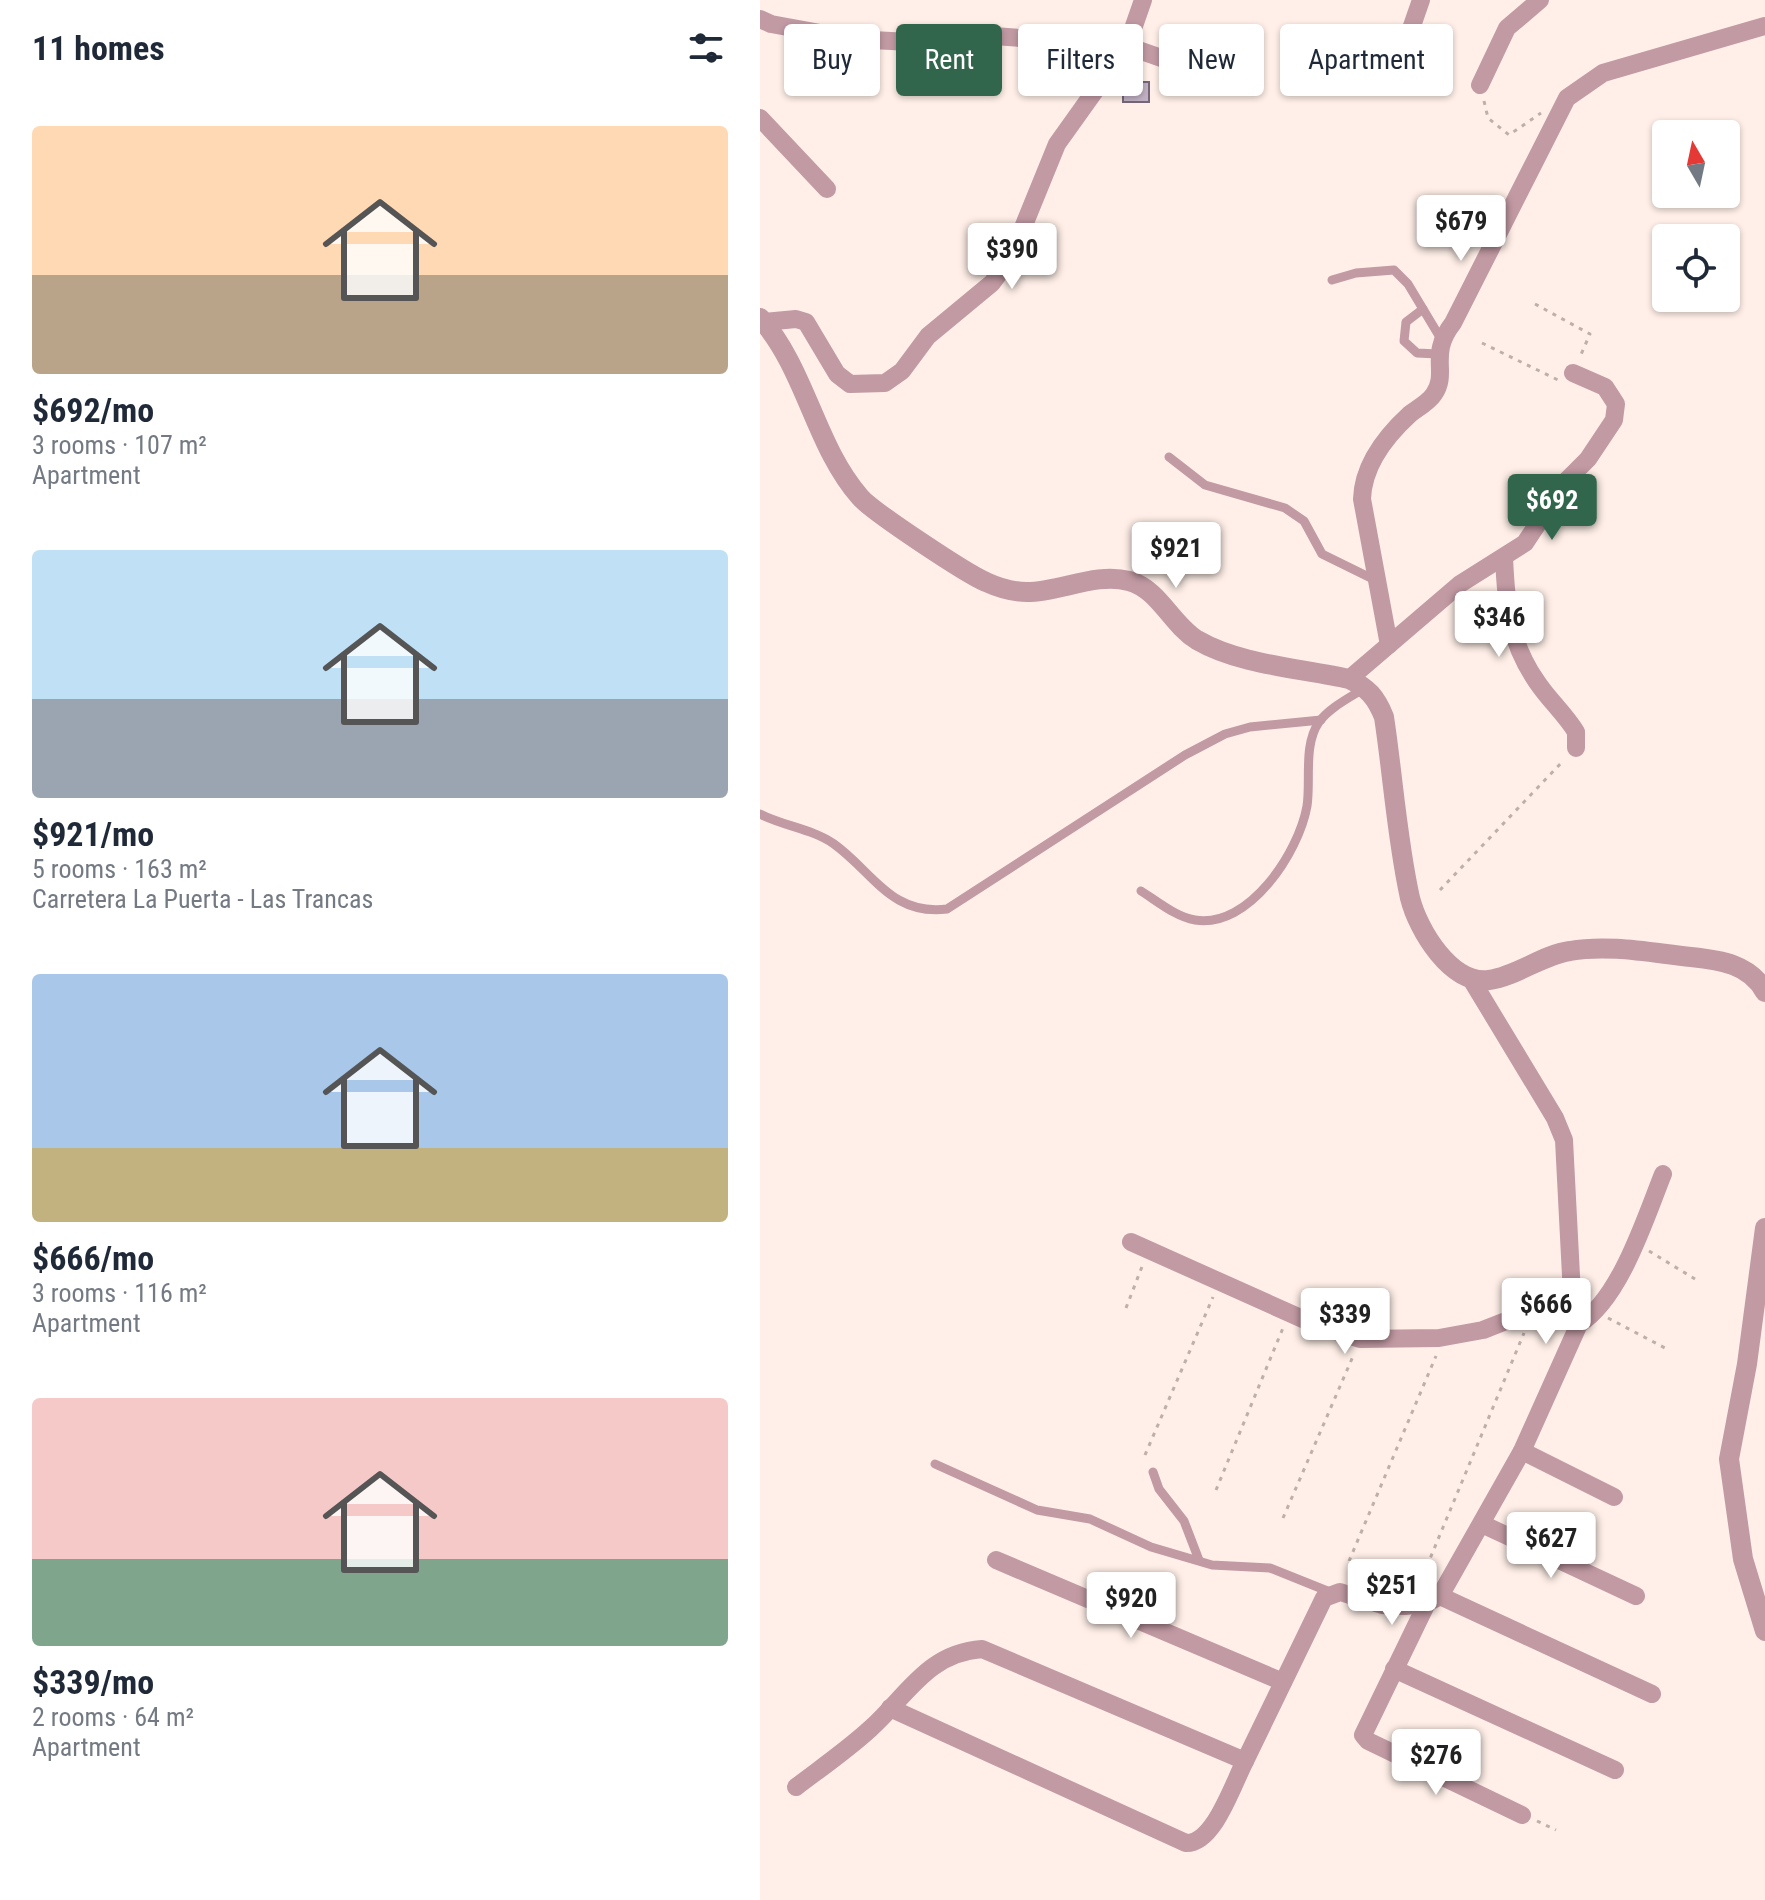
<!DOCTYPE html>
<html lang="en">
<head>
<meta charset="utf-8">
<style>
  body { margin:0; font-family:"Roboto Condensed",sans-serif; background:#f6f6f7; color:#1f2937; height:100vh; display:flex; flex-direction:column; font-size:30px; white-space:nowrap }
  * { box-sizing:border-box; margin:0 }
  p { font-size:26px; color:#747a83 }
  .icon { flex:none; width:44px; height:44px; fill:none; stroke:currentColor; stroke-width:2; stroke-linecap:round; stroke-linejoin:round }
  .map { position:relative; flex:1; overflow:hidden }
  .side { display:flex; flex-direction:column; background:#fff; width:760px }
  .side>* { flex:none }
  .top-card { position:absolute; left:24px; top:24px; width:760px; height:72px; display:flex; gap:16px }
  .needle { width:52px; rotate:351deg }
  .buttons { position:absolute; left:892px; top:120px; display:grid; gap:16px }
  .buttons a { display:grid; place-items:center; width:88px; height:88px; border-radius:8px; background:#fff; box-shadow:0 2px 6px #0004; font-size:40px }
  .price { position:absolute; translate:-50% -68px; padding:0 18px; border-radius:8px; background:#fff; color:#222; font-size:26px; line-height:52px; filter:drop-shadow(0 2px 4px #0008) }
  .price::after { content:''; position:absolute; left:50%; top:48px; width:24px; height:18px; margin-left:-12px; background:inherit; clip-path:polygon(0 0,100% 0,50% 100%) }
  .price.on { background:#32664c; color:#fff }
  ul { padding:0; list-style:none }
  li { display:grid; align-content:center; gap:16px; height:424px; padding:0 32px }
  li span { display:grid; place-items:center; height:248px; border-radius:8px; color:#555 }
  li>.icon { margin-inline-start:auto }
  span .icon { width:144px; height:144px; fill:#fffc; stroke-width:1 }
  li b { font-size:34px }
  h2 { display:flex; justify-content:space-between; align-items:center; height:96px; padding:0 32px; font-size:34px }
  .tag { padding:0 28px; border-radius:8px; background:#fff; box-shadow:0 2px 6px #0004; font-size:28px; line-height:72px }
  .tag.on { background:#32664c; color:#fff }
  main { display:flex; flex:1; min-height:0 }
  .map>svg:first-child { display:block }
</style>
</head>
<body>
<main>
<section class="side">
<h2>11 homes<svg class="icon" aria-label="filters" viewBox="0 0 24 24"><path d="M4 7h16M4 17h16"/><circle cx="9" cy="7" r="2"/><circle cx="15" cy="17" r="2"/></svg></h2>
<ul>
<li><span style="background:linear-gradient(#ffd9b3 60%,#b9a48a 0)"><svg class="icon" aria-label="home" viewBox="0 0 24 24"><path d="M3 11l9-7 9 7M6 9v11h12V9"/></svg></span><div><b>$692/mo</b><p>3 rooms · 107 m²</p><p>Apartment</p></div></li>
<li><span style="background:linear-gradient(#bfe0f5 60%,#9aa5b1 0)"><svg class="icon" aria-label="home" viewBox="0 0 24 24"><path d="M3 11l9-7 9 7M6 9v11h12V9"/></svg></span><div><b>$921/mo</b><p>5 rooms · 163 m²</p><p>Carretera La Puerta - Las Trancas</p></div></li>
<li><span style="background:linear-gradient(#a9c7e8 70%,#c2b280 0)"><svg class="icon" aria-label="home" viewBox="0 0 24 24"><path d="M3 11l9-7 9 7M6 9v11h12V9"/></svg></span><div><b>$666/mo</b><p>3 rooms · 116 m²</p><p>Apartment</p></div></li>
<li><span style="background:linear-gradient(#f6c9c9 65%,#7fa58c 0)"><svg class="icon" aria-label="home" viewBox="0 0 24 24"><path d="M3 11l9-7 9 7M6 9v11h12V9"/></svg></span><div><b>$339/mo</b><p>2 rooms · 64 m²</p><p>Apartment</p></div></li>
</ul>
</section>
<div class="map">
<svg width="1005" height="1900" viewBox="0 0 1005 1900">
  <rect width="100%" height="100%" fill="#ffefe8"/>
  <!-- building -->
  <rect fill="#c2b1c4" stroke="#766778" stroke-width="2" x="363" y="82" width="26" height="20"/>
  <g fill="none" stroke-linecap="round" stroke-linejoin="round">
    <!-- path -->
    <g stroke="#bdafa9" stroke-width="3" stroke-dasharray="4 6" stroke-linecap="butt">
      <polyline points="724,101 728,118 749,135 781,113"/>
      <polyline points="775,304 830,334 819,359"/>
      <polyline points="722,343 798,380"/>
      <polyline points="680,890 804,760"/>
      <polyline points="889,1251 935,1279"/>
      <polyline points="366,1308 383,1264"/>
      <polyline points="848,1318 905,1348"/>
      <polyline points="385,1455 453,1297"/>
      <polyline points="456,1490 523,1328"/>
      <polyline points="523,1518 594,1354"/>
      <polyline points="589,1561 676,1356"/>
      <polyline points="659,1585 764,1333"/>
      <polyline points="777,1821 796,1830"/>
    </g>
    <!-- service -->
    <g stroke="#c29aa4" stroke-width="9">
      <polyline points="572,280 596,273 634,270 648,284 681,339"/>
      <polyline points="663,309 646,322 644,341 657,353 678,354"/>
      <polyline points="409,457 445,485 525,508 544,521 562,554 617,581"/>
      <path d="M0,814C23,826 53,829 74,844C113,872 131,916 187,909L425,755L465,734L490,727L561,720"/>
      <path d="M381,891C397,901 416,917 435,920C489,929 539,852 547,806C551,781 543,745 559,722C569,708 589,698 603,689"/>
      <polyline points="175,1464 277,1510 330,1519 391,1547 452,1565 510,1568 570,1592"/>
      <polyline points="393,1472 399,1489 424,1521 439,1560"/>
    </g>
    <!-- minor -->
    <g stroke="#c29aa4" stroke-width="18">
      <polyline points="0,19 11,24 93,39 150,42 234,36 367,46 467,81"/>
      <polyline points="636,72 661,0"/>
      <polyline points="720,85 747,28 780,0"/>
      <polyline points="0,118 67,189"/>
      <polyline points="4,322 36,319 46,322 77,374 90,384 125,383 142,371 168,336 232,283 251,257 297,144 367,46 383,0"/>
      <path d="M744,557C746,604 749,642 777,682C789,700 805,714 816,732V748"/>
      <path d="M629,645L602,499C603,466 626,436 650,414C658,408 669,402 674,394C689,372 668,355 693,323L807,98L843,73L1005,26"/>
      <polyline points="589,679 700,584 765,543 806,481 828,459 854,420 856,404 845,387 813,373"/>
      <polyline points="371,1242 554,1324 600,1339 679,1338 723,1330 812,1295"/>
      <path d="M819,1324C860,1299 885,1219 903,1174"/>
      <polyline points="762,1451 854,1497"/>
      <polyline points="724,1525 876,1596"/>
      <polyline points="236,1560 523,1682"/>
      <polyline points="680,1596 892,1694"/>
      <polyline points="667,1603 603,1735 608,1741 762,1815"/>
      <polyline points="634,1669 855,1770"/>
      <path d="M130,1708L426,1843C454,1844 473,1784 485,1761"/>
      <path d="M36,1787C61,1768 87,1750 110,1729C147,1696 167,1653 222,1649L485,1761L564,1598L580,1592L622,1605L645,1606L667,1603L680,1596L762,1451L819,1324L812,1295L804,1140L795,1118L711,979"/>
    </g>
    <!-- tertiary -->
    <g stroke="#c29aa4" stroke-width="20">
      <path d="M0,318C46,369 55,446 100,497C113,512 207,574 226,582C239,588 252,592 267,592C300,592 336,572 369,581C399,589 411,624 437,640C480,665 540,668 589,679C608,688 616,697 624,717C633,776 637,840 650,898C658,930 691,985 729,980C757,976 782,955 810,951C849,944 892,953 931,957C960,960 990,964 1005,992"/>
      <polyline points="1005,1228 987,1364 969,1459 983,1559 1005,1631"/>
    </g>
  </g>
</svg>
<div class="buttons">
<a><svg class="needle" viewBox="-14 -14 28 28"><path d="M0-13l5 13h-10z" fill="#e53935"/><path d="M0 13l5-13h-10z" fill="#747a83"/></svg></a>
<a><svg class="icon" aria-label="locate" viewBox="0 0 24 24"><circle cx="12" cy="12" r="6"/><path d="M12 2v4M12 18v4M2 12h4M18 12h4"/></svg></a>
</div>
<b class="price" style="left:701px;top:263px">$679</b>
<b class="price" style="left:252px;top:291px">$390</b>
<b class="price on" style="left:792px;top:542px">$692</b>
<b class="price" style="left:416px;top:590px">$921</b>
<b class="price" style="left:739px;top:659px">$346</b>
<b class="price" style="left:786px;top:1346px">$666</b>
<b class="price" style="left:585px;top:1356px">$339</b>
<b class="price" style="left:791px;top:1580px">$627</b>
<b class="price" style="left:632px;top:1627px">$251</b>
<b class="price" style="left:371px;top:1640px">$920</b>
<b class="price" style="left:676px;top:1797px">$276</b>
<div class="top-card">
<a class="tag">Buy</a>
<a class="tag on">Rent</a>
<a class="tag">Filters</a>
<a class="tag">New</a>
<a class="tag">Apartment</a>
</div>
</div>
</main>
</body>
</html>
